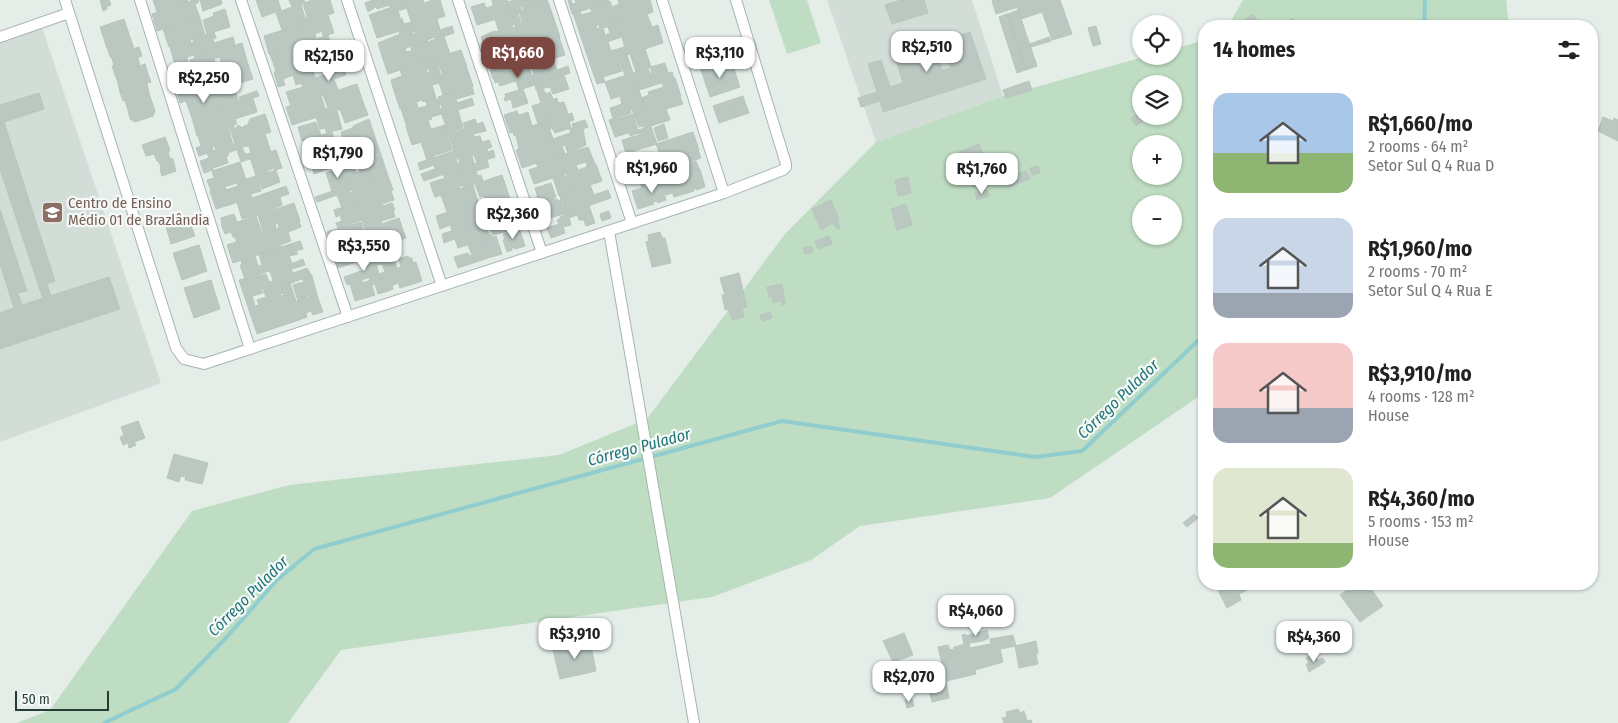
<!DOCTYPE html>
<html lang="en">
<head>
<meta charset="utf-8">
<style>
  body { margin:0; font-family:"Fira Sans Condensed",sans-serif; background:#f6f6f6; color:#222; height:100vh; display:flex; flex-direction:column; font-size:19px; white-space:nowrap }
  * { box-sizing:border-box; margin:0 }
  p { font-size:16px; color:#767676 }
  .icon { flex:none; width:28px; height:28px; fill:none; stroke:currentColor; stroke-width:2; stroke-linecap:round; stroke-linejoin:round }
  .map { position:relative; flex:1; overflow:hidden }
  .details { position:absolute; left:1198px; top:20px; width:400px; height:570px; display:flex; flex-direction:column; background:#fff; border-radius:20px; box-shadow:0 1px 4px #0004 }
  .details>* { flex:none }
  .controls { position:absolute; left:1132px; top:15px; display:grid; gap:10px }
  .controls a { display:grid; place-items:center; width:50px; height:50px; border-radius:50%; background:#fff; box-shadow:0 1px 4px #0004; font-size:25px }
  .scale { position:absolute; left:15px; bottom:12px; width:94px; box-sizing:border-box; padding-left:5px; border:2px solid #253e34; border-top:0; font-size:14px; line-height:18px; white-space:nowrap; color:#253e34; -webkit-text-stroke:4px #f5f9f7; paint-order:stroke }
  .price { position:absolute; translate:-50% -42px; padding:0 11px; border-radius:10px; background:#fff; color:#222; font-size:16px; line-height:32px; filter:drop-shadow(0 1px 2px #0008) }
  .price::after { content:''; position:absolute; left:50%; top:30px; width:15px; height:11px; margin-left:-8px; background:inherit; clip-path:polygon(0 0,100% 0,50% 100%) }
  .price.current { background:#7c4740; color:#fff }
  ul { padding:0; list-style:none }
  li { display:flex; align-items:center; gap:15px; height:125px; padding:0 15px }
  li span { display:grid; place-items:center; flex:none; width:140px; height:100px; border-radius:15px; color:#555 }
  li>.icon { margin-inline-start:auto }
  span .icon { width:60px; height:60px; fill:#fffc; stroke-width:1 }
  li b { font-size:21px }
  h2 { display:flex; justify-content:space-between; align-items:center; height:60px; padding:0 15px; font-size:21px }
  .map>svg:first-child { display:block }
</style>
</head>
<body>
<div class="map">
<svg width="1618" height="723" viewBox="0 0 1618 723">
  <rect width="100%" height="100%" fill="#e4ede8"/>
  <!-- built -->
  <g fill="#d3ddd7">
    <polygon points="827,0 972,0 1003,96 876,142"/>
    <polygon points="42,27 161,383 0,442 0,40"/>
  </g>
  <!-- green -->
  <g fill="#bfddc3" fill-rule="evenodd">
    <polygon points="769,0 807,0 821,43 787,54"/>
    <polygon points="1243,0 1506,0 1509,26 1228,26"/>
    <path d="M1204,40V393L1050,498L860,526L811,560L712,597L341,650L288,723H17L50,710L192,511L289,485L559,455L647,419L785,234L876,142L1003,96L1147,56H1174V49ZM1141,84H1174V116H1141ZM1141,144H1174V176H1141ZM1141,204H1174V236H1141Z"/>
  </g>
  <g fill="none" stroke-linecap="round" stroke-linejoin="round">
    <!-- stream -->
    <g stroke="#90cdcf" stroke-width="4">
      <polyline points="1424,26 1425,0"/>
      <polyline points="104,723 176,689 225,639 277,580 314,549 782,421 1035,457 1082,451 1204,335"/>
    </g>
  </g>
  <!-- building -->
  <g fill="#bac8c1" stroke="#b7c6be" fill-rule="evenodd">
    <polygon points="100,0 109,0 111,5 106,7 107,9 103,11"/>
    <polygon points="153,0 187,0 188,2 157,12"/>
    <polygon points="193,0 198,0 199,2 195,4 200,18 194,20 188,2"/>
    <polygon points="200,0 221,0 222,4 203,11"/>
    <polygon points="256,0 278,0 281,10 262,17"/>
    <polygon points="289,0 304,0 305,3 292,7"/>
    <polygon points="313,0 330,0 334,13 298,24 292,7 301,4 305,18 307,17 303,3"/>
    <polygon points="373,0 387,0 389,5 377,9 376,7 368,12 365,3"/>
    <polygon points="388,0 404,0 407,8 371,20 369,15 389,8 390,11 391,11"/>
    <polygon points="404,0 423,0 424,3 407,8"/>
    <polygon points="433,0 440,0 445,16 413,27 407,9"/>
    <polygon points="492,0 496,0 503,17 477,25 471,7 484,3 486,8 493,6"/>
    <polygon points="497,0 507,0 511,14 503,17"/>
    <polygon points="515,0 547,0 548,2 524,10 522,6 520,6 522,11 511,14 507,2"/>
    <polygon points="568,0 571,0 572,4 576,3 575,0 608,0 609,2 572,14"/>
    <polygon points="618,0 650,0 652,7 616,19 612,7 619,4"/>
    <polygon points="901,0 924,0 928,13 892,24 885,5"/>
    <polygon points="995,0 1015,0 1018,7 996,14 992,1"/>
    <polygon points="1015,0 1038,0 1042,12 1021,19"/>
    <polygon points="1038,0 1060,0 1072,34 1052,40"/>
    <polygon points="610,1 616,19 579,31 573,13 580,11 581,15 592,12 590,8"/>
    <polygon points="188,2 194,19 157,31 152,14"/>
    <polygon points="548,2 554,19 524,29 520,14 518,14 523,29 517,31 511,14"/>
    <polygon points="292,7 298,25 282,30 276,13"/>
    <polygon points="652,7 653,12 647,14 652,27 622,37 616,19"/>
    <polygon points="225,9 230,27 207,34 203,20 214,16 213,13"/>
    <polygon points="1018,10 1037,66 1026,70 1008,14"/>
    <polygon points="398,11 400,17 396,19 396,20 402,18 404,24 411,22 413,27 377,38 371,20"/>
    <polygon points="511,14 515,24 512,25 513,28 515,27 517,32 483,43 481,37 494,31 499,32 495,19"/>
    <polygon points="1007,14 1025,70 1017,73 999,17"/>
    <polygon points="1007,14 1008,14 1026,70 1025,70"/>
    <polygon points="1252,14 1263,26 1245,26 1242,23"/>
    <polygon points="328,15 334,33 323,36 322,31 315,34 316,38 304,43 298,24"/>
    <polygon points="200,18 205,35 199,37 194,20"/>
    <polygon points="1292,18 1295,21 1291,26 1286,26"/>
    <polygon points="124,19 131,40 107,48 100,27"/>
    <polygon points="437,19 440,30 452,26 454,33 436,39 435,37 427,40 428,41 419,45 413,27"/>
    <polygon points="554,19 560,37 523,49 517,31"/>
    <polygon points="616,19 622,37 585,49 579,31 596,25 597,29 603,28 605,35 610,33 608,27 600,28 599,25"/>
    <polygon points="194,20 199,37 192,40 185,22"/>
    <polygon points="185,22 191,40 169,47 163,29"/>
    <polygon points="298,25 304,42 269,54 264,36"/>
    <polygon points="658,25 663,43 627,55 622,37"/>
    <polygon points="1096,26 1101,44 1093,46 1088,28"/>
    <polygon points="413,27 414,31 412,32 413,34 415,34 418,44 382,56 378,43 400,34 399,31"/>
    <polygon points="214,32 216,38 213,39 214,43 233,37 235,45 205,55 199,37"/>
    <polygon points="517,32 519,38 517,39 518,42 520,42 523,49 506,55 500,37"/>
    <path d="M970,32L986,79L883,112L880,101L861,107L858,98L877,92L868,64L881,60L890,87L903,83L895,57ZM948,58L951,68L942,70L939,61Z"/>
    <polygon points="328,35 333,52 310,60 308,54 311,53 309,49 306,50 304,43"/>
    <polygon points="444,36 450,54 425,62 419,45"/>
    <polygon points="199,37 205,55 195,58 194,55 187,57 188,61 175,65 170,47 190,40 191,43 194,42 193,39"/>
    <polygon points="559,37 565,55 532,65 531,60 529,61 531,66 529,67 523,49"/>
    <polygon points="1049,37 1051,41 1031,47 1030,44"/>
    <polygon points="724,39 729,52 695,62 691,50"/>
    <polygon points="131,40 134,49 110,57 107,47"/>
    <polygon points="304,42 310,60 303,62 303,61 276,71 270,54"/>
    <polygon points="608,42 611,51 624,47 627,55 591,67 585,49"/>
    <polygon points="242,43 247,61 223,69 220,57 214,59 216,66 210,68 205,55"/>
    <polygon points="418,44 425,62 388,74 382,56 405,48 406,52 412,51 411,47"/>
    <polygon points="139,47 142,56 114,65 111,56"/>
    <polygon points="523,49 524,52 522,52 525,61 526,60 529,67 493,79 490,70 510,63 507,55"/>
    <polygon points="645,49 651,67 636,72 630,54"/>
    <polygon points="461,50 467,67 443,75 436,58"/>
    <polygon points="729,52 731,60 701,70 698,61"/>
    <polygon points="205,55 208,63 205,65 205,67 209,65 211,73 176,84 174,76 193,70 190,60"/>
    <polygon points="627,55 633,73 625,75 618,58"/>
    <polygon points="138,58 140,66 115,75 112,66"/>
    <polygon points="436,58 441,76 430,79 428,73 430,72 429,69 427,69 425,62"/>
    <polygon points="617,58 622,71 603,77 605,82 597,84 591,67"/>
    <polygon points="553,59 557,70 568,66 570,73 535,85 532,76 534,75 532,68 548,63 547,61"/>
    <polygon points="310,60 315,78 296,85 293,75 283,79 285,85 278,87 274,72"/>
    <polygon points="732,60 735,69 704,79 701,70"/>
    <polygon points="247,61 253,79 217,90 211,73 217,71 221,85 223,84 219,70"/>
    <polygon points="425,62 429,80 394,91 391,80 402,76 400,70"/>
    <polygon points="665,63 668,73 672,72 674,79 639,90 633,73 648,68 650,74 652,73 650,67"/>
    <polygon points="145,64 148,74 118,83 115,74"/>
    <polygon points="529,67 535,85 519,90 516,81 500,86 498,82 495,83 494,79"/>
    <polygon points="467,68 473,86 443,95 439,83 432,85 430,79"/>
    <polygon points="344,69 346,75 334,79 338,90 321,96 315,78"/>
    <polygon points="734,69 737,78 707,88 704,79"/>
    <polygon points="211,73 217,91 180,103 176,90 193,83 192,79"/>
    <polygon points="633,73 639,90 611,99 605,82"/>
    <polygon points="148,74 151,82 120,92 118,84"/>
    <polygon points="564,75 569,89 553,94 550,87 536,90 535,85"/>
    <polygon points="316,78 321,96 291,106 286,92 303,87 301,83"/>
    <polygon points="675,78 681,96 645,108 641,98 649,95 648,92 664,87 662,83"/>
    <polygon points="737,78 740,87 710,97 707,88"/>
    <polygon points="430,79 436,98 423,102 422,100 416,102 417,104 400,109 394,91 408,87 411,87 410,86"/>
    <polygon points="1029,81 1032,90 1006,98 1003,90"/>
    <polygon points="147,84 149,93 123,101 120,92"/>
    <polygon points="357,84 363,102 327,114 326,109 328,108 323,95"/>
    <polygon points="233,85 238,100 240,100 239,97 257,91 259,96 223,108 220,100 223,100 222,98 220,98 217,90"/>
    <polygon points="472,86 474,94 456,99 457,103 472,98 474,105 442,115 440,109 442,109 441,104 439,105 437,100 439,99 438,97"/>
    <polygon points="523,89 528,103 513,108 511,99 505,101 504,98 506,97 505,94"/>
    <polygon points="543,89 546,94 550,92 553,99 541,103 537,91"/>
    <polygon points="639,90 645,108 633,112 632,109 630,110 631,113 613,119 610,108 622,104 620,97"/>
    <polygon points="217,91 223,108 192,118 186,101"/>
    <polygon points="39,93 44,109 4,122 55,281 47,284 51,296 43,299 0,169 0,105"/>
    <polygon points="149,93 152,102 128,110 125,101"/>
    <polygon points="321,96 327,114 292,125 286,107"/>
    <polygon points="680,96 683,104 666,109 670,120 651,126 645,108"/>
    <polygon points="743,96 746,105 716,114 713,106"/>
    <polygon points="253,98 257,112 235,119 237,124 229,126 223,108"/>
    <polygon points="436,98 442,114 431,117 432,119 407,127 401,109 417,104 418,108 427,106 426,101"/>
    <polygon points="557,98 558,103 564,102 568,114 547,121 541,103"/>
    <polygon points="152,102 155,111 153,116 135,122 130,119 128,110"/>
    <polygon points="363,102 368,115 345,123 340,109"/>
    <polygon points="541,103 547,121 538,124 532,106"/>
    <polygon points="746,105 749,113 719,123 716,114"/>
    <polygon points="223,108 229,126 197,136 192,118"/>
    <polygon points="645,108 651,126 644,128 643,126 639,127 633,112"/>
    <polygon points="458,110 463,128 448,133 442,115"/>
    <polygon points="337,111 342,129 333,131 327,114"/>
    <polygon points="517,111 519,115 528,112 532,126 510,133 504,115"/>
    <polygon points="572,113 574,120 569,122 571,128 555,133 550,125 551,129 549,129 547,121"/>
    <polygon points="1140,113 1145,120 1136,126 1131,118"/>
    <polygon points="265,114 271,132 235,144 229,126 233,125 235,129 238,125 243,128 245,125 247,126 250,119"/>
    <polygon points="327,114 333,131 327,133 325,128 320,129 316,117"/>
    <polygon points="633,114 638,130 615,137 609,120 616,118 617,119"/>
    <polygon points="1603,117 1613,121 1614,118 1618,120 1618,141 1598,131"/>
    <polygon points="369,119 375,137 339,149 338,145 344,143 341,132 353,128 353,126"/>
    <polygon points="475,119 477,124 465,128 463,123"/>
    <polygon points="585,120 588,127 571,133 569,129 573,128 572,124"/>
    <polygon points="428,121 431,129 445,125 448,133 412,145 406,127"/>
    <polygon points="547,121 553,139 519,149 516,135 514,136 513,132"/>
    <polygon points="316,122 321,135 302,141 298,127"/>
    <polygon points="483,122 486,131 473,134 474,137 480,136 482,142 454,151 448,133 455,131 455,132"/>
    <polygon points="664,124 668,138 658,141 654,128"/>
    <polygon points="651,126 657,144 644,148 639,133 630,136 629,133"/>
    <polygon points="228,127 233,145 216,150 213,145 212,146 213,151 199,156 196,148 201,146 198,136"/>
    <polygon points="581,129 583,129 586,145 568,153 565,145 562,146 565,154 558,156 553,139"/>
    <polygon points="332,132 337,150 306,160 303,152 319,147 315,137"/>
    <polygon points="693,132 699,150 676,157 674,153 668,155 670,159 663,162 656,144"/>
    <polygon points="447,133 452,150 433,156 434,158 427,160 421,142"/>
    <path d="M265,134L271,152L241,162L235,144ZM249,146L251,153L245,154L242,147Z"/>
    <polygon points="639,135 643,148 626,154 622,140"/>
    <polygon points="165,137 170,150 168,153 170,158 173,159 176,171 162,176 160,170 161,167 159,162 157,161 154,154 146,156 142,145"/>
    <polygon points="375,137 381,155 379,154 376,155 376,156 345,167 341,156 349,153 347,146"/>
    <polygon points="553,139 558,156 522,168 516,150"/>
    <polygon points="489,140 492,147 487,149 488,152 493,150 495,157 477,163 474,155 472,156 474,164 459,169 458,164 460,163 458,158 456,158 454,151"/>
    <polygon points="234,144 236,150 228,153 228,156 226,156 228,163 213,168 213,170 204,173 200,161 209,158 207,153"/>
    <polygon points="979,144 994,179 973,187 959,152"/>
    <polygon points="588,147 595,164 587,167 586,162 576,165 578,170 564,174 558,156"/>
    <polygon points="339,149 345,167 339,169 338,165 314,174 310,161 334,153 333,151"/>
    <polygon points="276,150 282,168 275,170 274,168 267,171 268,173 256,176 250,158"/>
    <polygon points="698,150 701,158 674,167 672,159"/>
    <polygon points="454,151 459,169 424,181 421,174 435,169 434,165 420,170 418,163"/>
    <polygon points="381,155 387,173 351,185 345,167 353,164 356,173 360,171 357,163"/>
    <polygon points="641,155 643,162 643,164 641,165 643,168 630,172 626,159"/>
    <polygon points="558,156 564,174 551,179 547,165 546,165 550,179 534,184 529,170 538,167 536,163"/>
    <polygon points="671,159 676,177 668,179 663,162"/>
    <polygon points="487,160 489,167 476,171 478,176 481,175 483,181 465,187 459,169"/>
    <polygon points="696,161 699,169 678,176 675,168"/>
    <polygon points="240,162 246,180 211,191 207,180 214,178 212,171"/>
    <polygon points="663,162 668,179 642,188 639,178 629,181 627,173"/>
    <polygon points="596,164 602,181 570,192 565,178 567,177 566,174"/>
    <polygon points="1038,166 1040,173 1032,175 1030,168"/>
    <polygon points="345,167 351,185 332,191 326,173"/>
    <polygon points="459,169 464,186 459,186 460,189 435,197 430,183 445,178 443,174"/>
    <polygon points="700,169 705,187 696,190 696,188 693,189 694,191 674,197 668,179 679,176 680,180 682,180 680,175"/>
    <polygon points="276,170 280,182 262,189 257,176"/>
    <polygon points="1026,171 1030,179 1008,187 1005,179"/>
    <polygon points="387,173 393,190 356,203 351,185 367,179 369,182 368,179"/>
    <polygon points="564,174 570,192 559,196 553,178"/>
    <polygon points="502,175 508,193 485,200 484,196 480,197 475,184"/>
    <polygon points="256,176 261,191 251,194 246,179"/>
    <polygon points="908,177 911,193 898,196 895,180"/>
    <polygon points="668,179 672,193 666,195 664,194 666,200 658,203 657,201 653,202 654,204 638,209 632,191 648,186 649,188 653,187 652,185"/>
    <polygon points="246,180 252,198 216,209 210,191 225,186 226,190 238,186 237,183"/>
    <polygon points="551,183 556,197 539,202 535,188"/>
    <polygon points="351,185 352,190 349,192 350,193 353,192 356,203 342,208 337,195 317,202 315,197"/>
    <polygon points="473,185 478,202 471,204 465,187"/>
    <polygon points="590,185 594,195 608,190 611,198 576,210 574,203 575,203 570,192"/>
    <polygon points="286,186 289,194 280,197 282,205 258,215 252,198"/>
    <polygon points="465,187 471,205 447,212 441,195"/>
    <polygon points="987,190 989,196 977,200 975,194"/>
    <polygon points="391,191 394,200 382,204 383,206 392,203 395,210 362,220 356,203"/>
    <polygon points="570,192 576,210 567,213 563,200 561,201 560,195"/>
    <polygon points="508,193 512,206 488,213 484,201"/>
    <polygon points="554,197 554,200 557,199 558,201 561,200 563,204 564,204 567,213 540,221 534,204 545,200 546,204 545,200"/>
    <polygon points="252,198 258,215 242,219 237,202"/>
    <polygon points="831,200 839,219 837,220 840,228 837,229 832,223 821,230 812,209"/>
    <polygon points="482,201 488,219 477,223 474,215 478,213 474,214 471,204"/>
    <polygon points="294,203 300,221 279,228 278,223 275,224 276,228 263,232 258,215"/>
    <polygon points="356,203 362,220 338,228 336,223 342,221 340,215 336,217 334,210"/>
    <polygon points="906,204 912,225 897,230 891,209"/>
    <polygon points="471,205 477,223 452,231 450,225 440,229 436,216"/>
    <polygon points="589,206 595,223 586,226 584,220 579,220 576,210"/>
    <polygon points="0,209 27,291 18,293 22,305 109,277 120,309 0,349 0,313 14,308 0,264"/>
    <polygon points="393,210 395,217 381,221 382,224 399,218 402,227 368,238 362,220"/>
    <polygon points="575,210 577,215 569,218 571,225 563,227 565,233 551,238 547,228 559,224 557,220 560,219 560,217"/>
    <polygon points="514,211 519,228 493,235 490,228 487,229 489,235 491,234 492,237 483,240 477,223"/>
    <polygon points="609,211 611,218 602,221 600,214"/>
    <polygon points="234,214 237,222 222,227 221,218"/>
    <polygon points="187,215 195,236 171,244 165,223"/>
    <polygon points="256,216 262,233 264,233 237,242 235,237 233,237 231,232 225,234 222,227"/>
    <polygon points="299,221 301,227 288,232 291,241 280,245 281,247 270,251 264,233"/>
    <polygon points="361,222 366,237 343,247 340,237 329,241 327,232"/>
    <polygon points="476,223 483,240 458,248 455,239 444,243 442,234"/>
    <polygon points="402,227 406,238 400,240 399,236 385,240 383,233"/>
    <polygon points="519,228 525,246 515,249 514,247 512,248 512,250 507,252 503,240 505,240 503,234"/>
    <polygon points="660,232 662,238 665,238 671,263 652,267 646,242 649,241 648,235"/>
    <polygon points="264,233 270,251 233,263 227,245"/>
    <polygon points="381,234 387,252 374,256 368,238"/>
    <polygon points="496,236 502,254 488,258 483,240"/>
    <polygon points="829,236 832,244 818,249 815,241"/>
    <polygon points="368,238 374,256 368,258 362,240"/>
    <polygon points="483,240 488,258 458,268 454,257 468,253 469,256 472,255 468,245"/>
    <polygon points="300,241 303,249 296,251 298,254 289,256 292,263 276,269 270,251 278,248 280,255 278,248"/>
    <polygon points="360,241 366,257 364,258 365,259 338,268 332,250"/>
    <polygon points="199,245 207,271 182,280 173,253"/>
    <polygon points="811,246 813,252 805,254 803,248"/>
    <polygon points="270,251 275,269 245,279 240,265 242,265 241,260 255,256 258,266 262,265 259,254"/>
    <polygon points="391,251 397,268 385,272 382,264 377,265 374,256"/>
    <polygon points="374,256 379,274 347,285 344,277 364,270 365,272 367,271 364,260"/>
    <polygon points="408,256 409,258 412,258 413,263 401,267 399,259"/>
    <polygon points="303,259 305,265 292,269 291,264"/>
    <polygon points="416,262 422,281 400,288 398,283 392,286 393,289 385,292 379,274"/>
    <polygon points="290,264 295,282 281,286 276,269"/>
    <polygon points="307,268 312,276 296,281 293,273"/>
    <polygon points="275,269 281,286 264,292 263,288 261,289 263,293 245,298 239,280 266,274 269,282 273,281 270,271"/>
    <polygon points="739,273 747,307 742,308 744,317 732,320 729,309 725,310 722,295 725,295 720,278"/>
    <polygon points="379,274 385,292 378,294 375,284 371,285 369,278"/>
    <polygon points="312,276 317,295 309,297 307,295 306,298 298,301 293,285 304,282 303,279"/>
    <polygon points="211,280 220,309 194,318 184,288"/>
    <polygon points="362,280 363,283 370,280 375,295 355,301 350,284"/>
    <polygon points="290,283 296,301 287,304 281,286"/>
    <polygon points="782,284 785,304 782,305 781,301 773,303 772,297 769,297 767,287"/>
    <polygon points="281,286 283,293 280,294 281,296 284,295 287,304 251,316 245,298 252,296 255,306 259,305 257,300 266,297 264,292"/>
    <polygon points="317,295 323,312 313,315 311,311 306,313 307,317 293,322 287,304"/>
    <polygon points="287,304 293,322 257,334 251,316"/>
    <polygon points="770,312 772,318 762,321 760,315"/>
    <polygon points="138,421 145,438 134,442 136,445 129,448 128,443 123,445 120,437 124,435 121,427"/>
    <polygon points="174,454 208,463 202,484 185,480 186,477 181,476 179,482 167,478"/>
    <polygon points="1194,514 1198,518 1187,527 1183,523"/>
    <polygon points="1215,584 1259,584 1239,594 1241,600 1227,608"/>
    <polygon points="1294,584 1307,584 1301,590"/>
    <polygon points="1355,584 1368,584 1383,606 1360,622 1340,595"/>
    <polygon points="987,630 989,638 982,641 964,644 962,635 965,634 966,636"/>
    <polygon points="904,633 913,655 893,662 883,641"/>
    <polygon points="1013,635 1016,646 1000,649 1003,662 975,670 976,674 946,681 949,698 932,702 925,673 943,668 938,647 948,645 950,650 954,649 954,647 969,643 970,648 985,645 991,644 990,639"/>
    <polygon points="590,641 596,671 560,679 553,650"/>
    <polygon points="1036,641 1038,653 1036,654 1038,664 1019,668 1015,646"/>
    <polygon points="1315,654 1318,660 1323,658 1325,662 1309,672 1306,664 1309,663 1306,658"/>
    <polygon points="912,699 914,706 907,708 905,700"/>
    <polygon points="1018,709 1020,713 1024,711 1027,721 1031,720 1032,723 1004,723 1002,718 1007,717 1006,712"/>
  </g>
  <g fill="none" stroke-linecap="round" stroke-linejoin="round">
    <defs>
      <g id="minor">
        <polyline points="65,0 176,348 184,359 204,364 724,193 783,170 786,167 786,164 736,0"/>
        <polyline points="140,0 250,349"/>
        <polyline points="241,0 348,317"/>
        <polyline points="347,0 442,286"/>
        <polyline points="458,0 542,253"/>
        <polyline points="559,0 632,223"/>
        <polyline points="662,0 724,193"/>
        <polyline points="0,37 69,13"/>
        <polyline points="609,231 694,723"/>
      </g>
    </defs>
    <!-- minor casing -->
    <use href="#minor" stroke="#a7b5ae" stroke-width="12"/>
    <!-- minor -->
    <use href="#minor" stroke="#fff" stroke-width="10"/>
  </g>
  <!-- icons -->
  <defs>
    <symbol id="school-square" viewBox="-11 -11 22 22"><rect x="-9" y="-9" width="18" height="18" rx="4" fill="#8d6e63" stroke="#f5f9f7"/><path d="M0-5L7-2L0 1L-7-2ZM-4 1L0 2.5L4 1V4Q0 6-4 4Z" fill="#fff"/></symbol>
  </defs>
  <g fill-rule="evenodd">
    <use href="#school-square" x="40" y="200" width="25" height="25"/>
  </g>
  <g text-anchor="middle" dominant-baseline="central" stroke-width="4.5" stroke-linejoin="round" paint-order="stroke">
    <!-- education labels -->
    <g font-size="15" fill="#785e54" stroke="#f5f9f7" text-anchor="start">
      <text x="68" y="203">Centro de Ensino<tspan x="68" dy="17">Médio 01 de Brazlândia</tspan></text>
    </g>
    <!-- water labels -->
    <g font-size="16" font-style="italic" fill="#217477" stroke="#f5f9f7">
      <text transform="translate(1118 399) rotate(-44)">Córrego Pulador</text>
      <text transform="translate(639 447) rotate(-15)">Córrego Pulador</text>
      <text transform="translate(248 596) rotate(-45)">Córrego Pulador</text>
    </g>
  </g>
</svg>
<div class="controls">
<a><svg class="icon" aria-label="locate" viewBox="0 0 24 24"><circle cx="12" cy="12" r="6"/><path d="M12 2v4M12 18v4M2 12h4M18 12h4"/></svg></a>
<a><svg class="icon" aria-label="layers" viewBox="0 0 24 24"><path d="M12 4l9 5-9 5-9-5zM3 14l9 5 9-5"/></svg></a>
<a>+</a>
<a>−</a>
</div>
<div class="scale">50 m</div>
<b class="price" style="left:927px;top:73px">R$2,510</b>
<b class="price current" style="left:518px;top:79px">R$1,660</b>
<b class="price" style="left:720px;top:79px">R$3,110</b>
<b class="price" style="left:329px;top:82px">R$2,150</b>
<b class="price" style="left:204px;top:104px">R$2,250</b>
<b class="price" style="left:338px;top:179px">R$1,790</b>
<b class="price" style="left:652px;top:194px">R$1,960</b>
<b class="price" style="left:982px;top:195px">R$1,760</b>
<b class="price" style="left:513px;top:240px">R$2,360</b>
<b class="price" style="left:364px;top:272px">R$3,550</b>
<b class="price" style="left:976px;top:637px">R$4,060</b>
<b class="price" style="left:575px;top:660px">R$3,910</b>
<b class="price" style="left:1314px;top:663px">R$4,360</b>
<b class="price" style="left:909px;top:703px">R$2,070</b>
<section class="details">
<h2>14 homes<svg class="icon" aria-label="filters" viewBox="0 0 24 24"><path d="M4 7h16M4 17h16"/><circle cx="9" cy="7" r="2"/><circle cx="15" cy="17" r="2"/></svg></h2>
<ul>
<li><span style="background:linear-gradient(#a9c7e8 60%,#8fb573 0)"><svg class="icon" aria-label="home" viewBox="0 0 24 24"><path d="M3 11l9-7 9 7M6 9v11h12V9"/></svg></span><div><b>R$1,660/mo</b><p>2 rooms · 64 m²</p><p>Setor Sul Q 4 Rua D</p></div></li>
<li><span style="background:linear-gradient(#c9d6e8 75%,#9aa5b1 0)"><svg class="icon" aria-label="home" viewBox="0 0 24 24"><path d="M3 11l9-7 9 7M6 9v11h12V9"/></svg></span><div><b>R$1,960/mo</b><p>2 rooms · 70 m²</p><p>Setor Sul Q 4 Rua E</p></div></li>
<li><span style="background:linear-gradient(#f6c9c9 65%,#9aa5b1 0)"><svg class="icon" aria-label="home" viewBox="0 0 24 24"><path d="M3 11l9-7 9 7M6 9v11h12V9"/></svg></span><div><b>R$3,910/mo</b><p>4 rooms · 128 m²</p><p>House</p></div></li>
<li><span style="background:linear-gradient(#dfe7d0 75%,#8fb573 0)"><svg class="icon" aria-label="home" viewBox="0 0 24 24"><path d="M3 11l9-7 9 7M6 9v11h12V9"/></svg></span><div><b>R$4,360/mo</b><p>5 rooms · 153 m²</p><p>House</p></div></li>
</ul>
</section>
</div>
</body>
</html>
